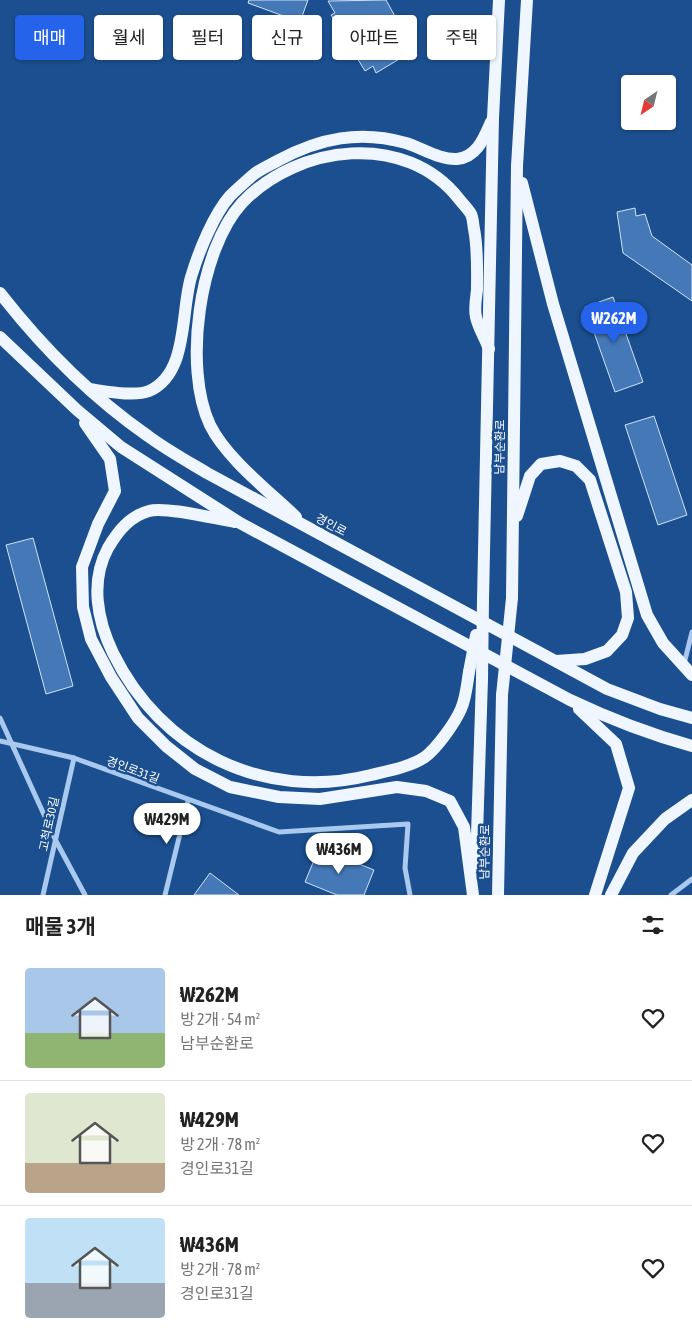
<!DOCTYPE html>
<html lang="ko">
<head>
<meta charset="utf-8">
<style>
  body { margin:0; font-family:"Asap Condensed","Noto Sans KR",sans-serif; background:#f6f6f6; color:#222; height:100vh; display:flex; flex-direction:column; font-size:19px; white-space:nowrap }
  * { box-sizing:border-box; margin:0 }
  p { font-size:16px; color:#767676 }
  .icon { flex:none; width:28px; height:28px; fill:none; stroke:currentColor; stroke-width:2; stroke-linecap:round; stroke-linejoin:round }
  .map { position:relative; height:895px; overflow:hidden }
  .panel { display:flex; flex-direction:column; background:#fff; flex:1 }
  .panel>* { flex:none }
  .guide { position:absolute; left:15px; top:15px; width:662px; height:45px; display:flex; gap:10px }
  .needle { width:32px; rotate:215deg }
  .controls { position:absolute; left:621px; top:75px; display:grid; gap:10px }
  .controls a { display:grid; place-items:center; width:55px; height:55px; border-radius:5px; background:#fff; box-shadow:0 1px 4px #0004; font-size:25px }
  .price { position:absolute; translate:-50% -42px; padding:0 11px; border-radius:18px; background:#fff; color:#222; font-size:16px; line-height:32px; filter:drop-shadow(0 1px 2px #0008) }
  .price::after { content:''; position:absolute; left:50%; top:30px; width:15px; height:11px; margin-left:-8px; background:inherit; clip-path:polygon(0 0,100% 0,50% 100%) }
  .price.active { background:#2563eb; color:#fff }
  ul { padding:0; list-style:none }
  li { display:flex; align-items:center; gap:15px; height:125px; padding:0 25px }
  li+li { border-top:1px solid #e0e0e0 }
  li span { display:grid; place-items:center; flex:none; width:140px; height:100px; border-radius:5px; color:#555 }
  li>.icon { margin-inline-start:auto }
  span .icon { width:60px; height:60px; fill:#fffc; stroke-width:1 }
  li b { font-size:21px }
  h2 { display:flex; justify-content:space-between; align-items:center; height:60px; padding:0 25px; font-size:21px }
  .pill { padding:0 18px; border-radius:5px; background:#fff; box-shadow:0 1px 4px #0004; font-size:18px; line-height:45px }
  .pill.active { background:#2563eb; color:#fff }
  .map>svg:first-child { display:block }
</style>
</head>
<body>
<div class="map">
<svg width="692" height="895" viewBox="0 0 692 895">
  <rect width="100%" height="100%" fill="#1b4f8f"/>
  <!-- building -->
  <g fill="#4478b7" stroke="#cfe3fa">
    <polygon points="249,0 308,0 300,22 248,3"/>
    <polygon points="386,0 417,56 408,60 406,55 376,73 373,66 365,71 331,15 335,13 328,1"/>
    <polygon points="635,208 636,216 645,214 652,236 692,265 692,301 623,253 617,212"/>
    <polygon points="613,297 643,382 615,392 585,307"/>
    <polygon points="654,416 687,515 658,525 625,425"/>
    <polygon points="33,538 73,686 46,694 6,545"/>
    <polygon points="319,848 374,870 364,895 337,895 305,882"/>
    <polygon points="210,873 239,895 194,895"/>
  </g>
  <g fill="none" stroke-linecap="round" stroke-linejoin="round">
    <!-- street -->
    <g stroke="#a9c9ee" stroke-width="5">
      <polyline points="684,664 692,632"/>
      <polyline points="0,718 56,841 85,895"/>
      <polyline points="0,741 74,758 279,832 408,824 405,868 410,895"/>
      <polyline points="43,895 74,758"/>
      <polyline points="165,895 188,801"/>
      <polyline points="671,895 692,879"/>
    </g>
    <!-- primary -->
    <g stroke="#f0f6ff" stroke-width="12">
      <polyline points="522,183 553,304 647,615 663,643 692,675"/>
      <path d="M0,293C42,347 92,397 148,436C167,450 187,461 207,473L607,689L660,709L692,718"/>
      <path d="M0,337L77,410L121,447L240,523L570,700C610,719 649,734 692,746"/>
      <path d="M89,389C105,391 134,397 149,391C190,373 180,308 192,274C199,251 214,214 230,196C237,189 245,182 253,175C260,169 270,165 279,160C320,138 360,130 406,143C422,148 440,160 457,159C477,157 484,138 491,122"/>
      <polyline points="85,423 110,459 115,491 98,524 82,567 83,607 91,639 111,677 138,718 166,746 195,769 230,787 279,797 320,799 397,787 426,791 450,801 464,827 473,895"/>
      <polyline points="517,516 530,476 541,464 560,461 576,466 590,480 626,592 628,618 622,635 607,651 585,659 556,661"/>
      <path d="M296,517C270,492 226,458 210,425C183,368 199,250 242,203C298,144 406,131 459,199C463,204 468,209 471,214C473,218 473,224 474,229C478,249 477,269 477,290C476,298 474,309 476,317C478,327 485,338 489,349"/>
      <path d="M235,522C216,519 165,506 149,511C130,516 118,531 108,548C90,581 97,620 113,653C161,751 264,802 371,775C388,771 410,767 425,757C437,748 455,723 461,709C466,698 467,684 469,672"/>
      <polyline points="512,598 517,166 527,0"/>
      <polyline points="483,600 493,118 499,0"/>
      <polyline points="579,709 616,744 629,788 595,895"/>
      <polyline points="476,866 482,679"/>
      <polyline points="498,895 502,695"/>
      <polyline points="611,895 633,853 665,819 692,800"/>
    </g>
    <!-- primary-bridge -->
    <g stroke="#f0f6ff" stroke-width="12">
      <polyline points="469,672 476,635"/>
      <polyline points="482,679 483,600"/>
      <polyline points="502,695 512,598"/>
    </g>
  </g>
  <g text-anchor="middle" dominant-baseline="central" stroke-width="5" stroke-linejoin="round" paint-order="stroke">
    <!-- street labels -->
    <g font-size="12" fill="#fff" stroke="#1b4f8f">
      <text transform="translate(500 447) rotate(-89)">남부순환로</text>
      <text transform="translate(331 525) rotate(28)">경인로</text>
      <text transform="translate(133 770) rotate(20)">경인로31길</text>
      <text transform="translate(49 824) rotate(-78)">고척로30길</text>
      <text transform="translate(485 852) rotate(-89)">남부순환로</text>
    </g>
  </g>
</svg>
<div class="controls">
<a><svg class="needle" viewBox="-14 -14 28 28"><path d="M0-13l5 13h-10z" fill="#e53935"/><path d="M0 13l5-13h-10z" fill="#767676"/></svg></a>
</div>
<b class="price active" style="left:614px;top:344px">₩262M</b>
<b class="price" style="left:167px;top:845px">₩429M</b>
<b class="price" style="left:339px;top:875px">₩436M</b>
<div class="guide">
<a class="pill active">매매</a>
<a class="pill">월세</a>
<a class="pill">필터</a>
<a class="pill">신규</a>
<a class="pill">아파트</a>
<a class="pill">주택</a>
</div>
</div>
<section class="panel">
<h2>매물 3개<svg class="icon" aria-label="filters" viewBox="0 0 24 24"><path d="M4 7h16M4 17h16"/><circle cx="9" cy="7" r="2"/><circle cx="15" cy="17" r="2"/></svg></h2>
<ul>
<li><span style="background:linear-gradient(#a9c7e8 65%,#8fb573 0)"><svg class="icon" aria-label="home" viewBox="0 0 24 24"><path d="M3 11l9-7 9 7M6 9v11h12V9"/></svg></span><div><b>₩262M</b><p>방 2개 · 54 m²</p><p>남부순환로</p></div><svg class="icon" aria-label="heart" viewBox="0 0 24 24"><path d="M12 20l-8-8c-3-5 5-10 8-4 3-6 11-1 8 4z"/></svg></li>
<li><span style="background:linear-gradient(#dfe7d0 70%,#b9a48a 0)"><svg class="icon" aria-label="home" viewBox="0 0 24 24"><path d="M3 11l9-7 9 7M6 9v11h12V9"/></svg></span><div><b>₩429M</b><p>방 2개 · 78 m²</p><p>경인로31길</p></div><svg class="icon" aria-label="heart" viewBox="0 0 24 24"><path d="M12 20l-8-8c-3-5 5-10 8-4 3-6 11-1 8 4z"/></svg></li>
<li><span style="background:linear-gradient(#bfe0f5 65%,#9aa5b1 0)"><svg class="icon" aria-label="home" viewBox="0 0 24 24"><path d="M3 11l9-7 9 7M6 9v11h12V9"/></svg></span><div><b>₩436M</b><p>방 2개 · 78 m²</p><p>경인로31길</p></div><svg class="icon" aria-label="heart" viewBox="0 0 24 24"><path d="M12 20l-8-8c-3-5 5-10 8-4 3-6 11-1 8 4z"/></svg></li>
</ul>
</section>
</body>
</html>
